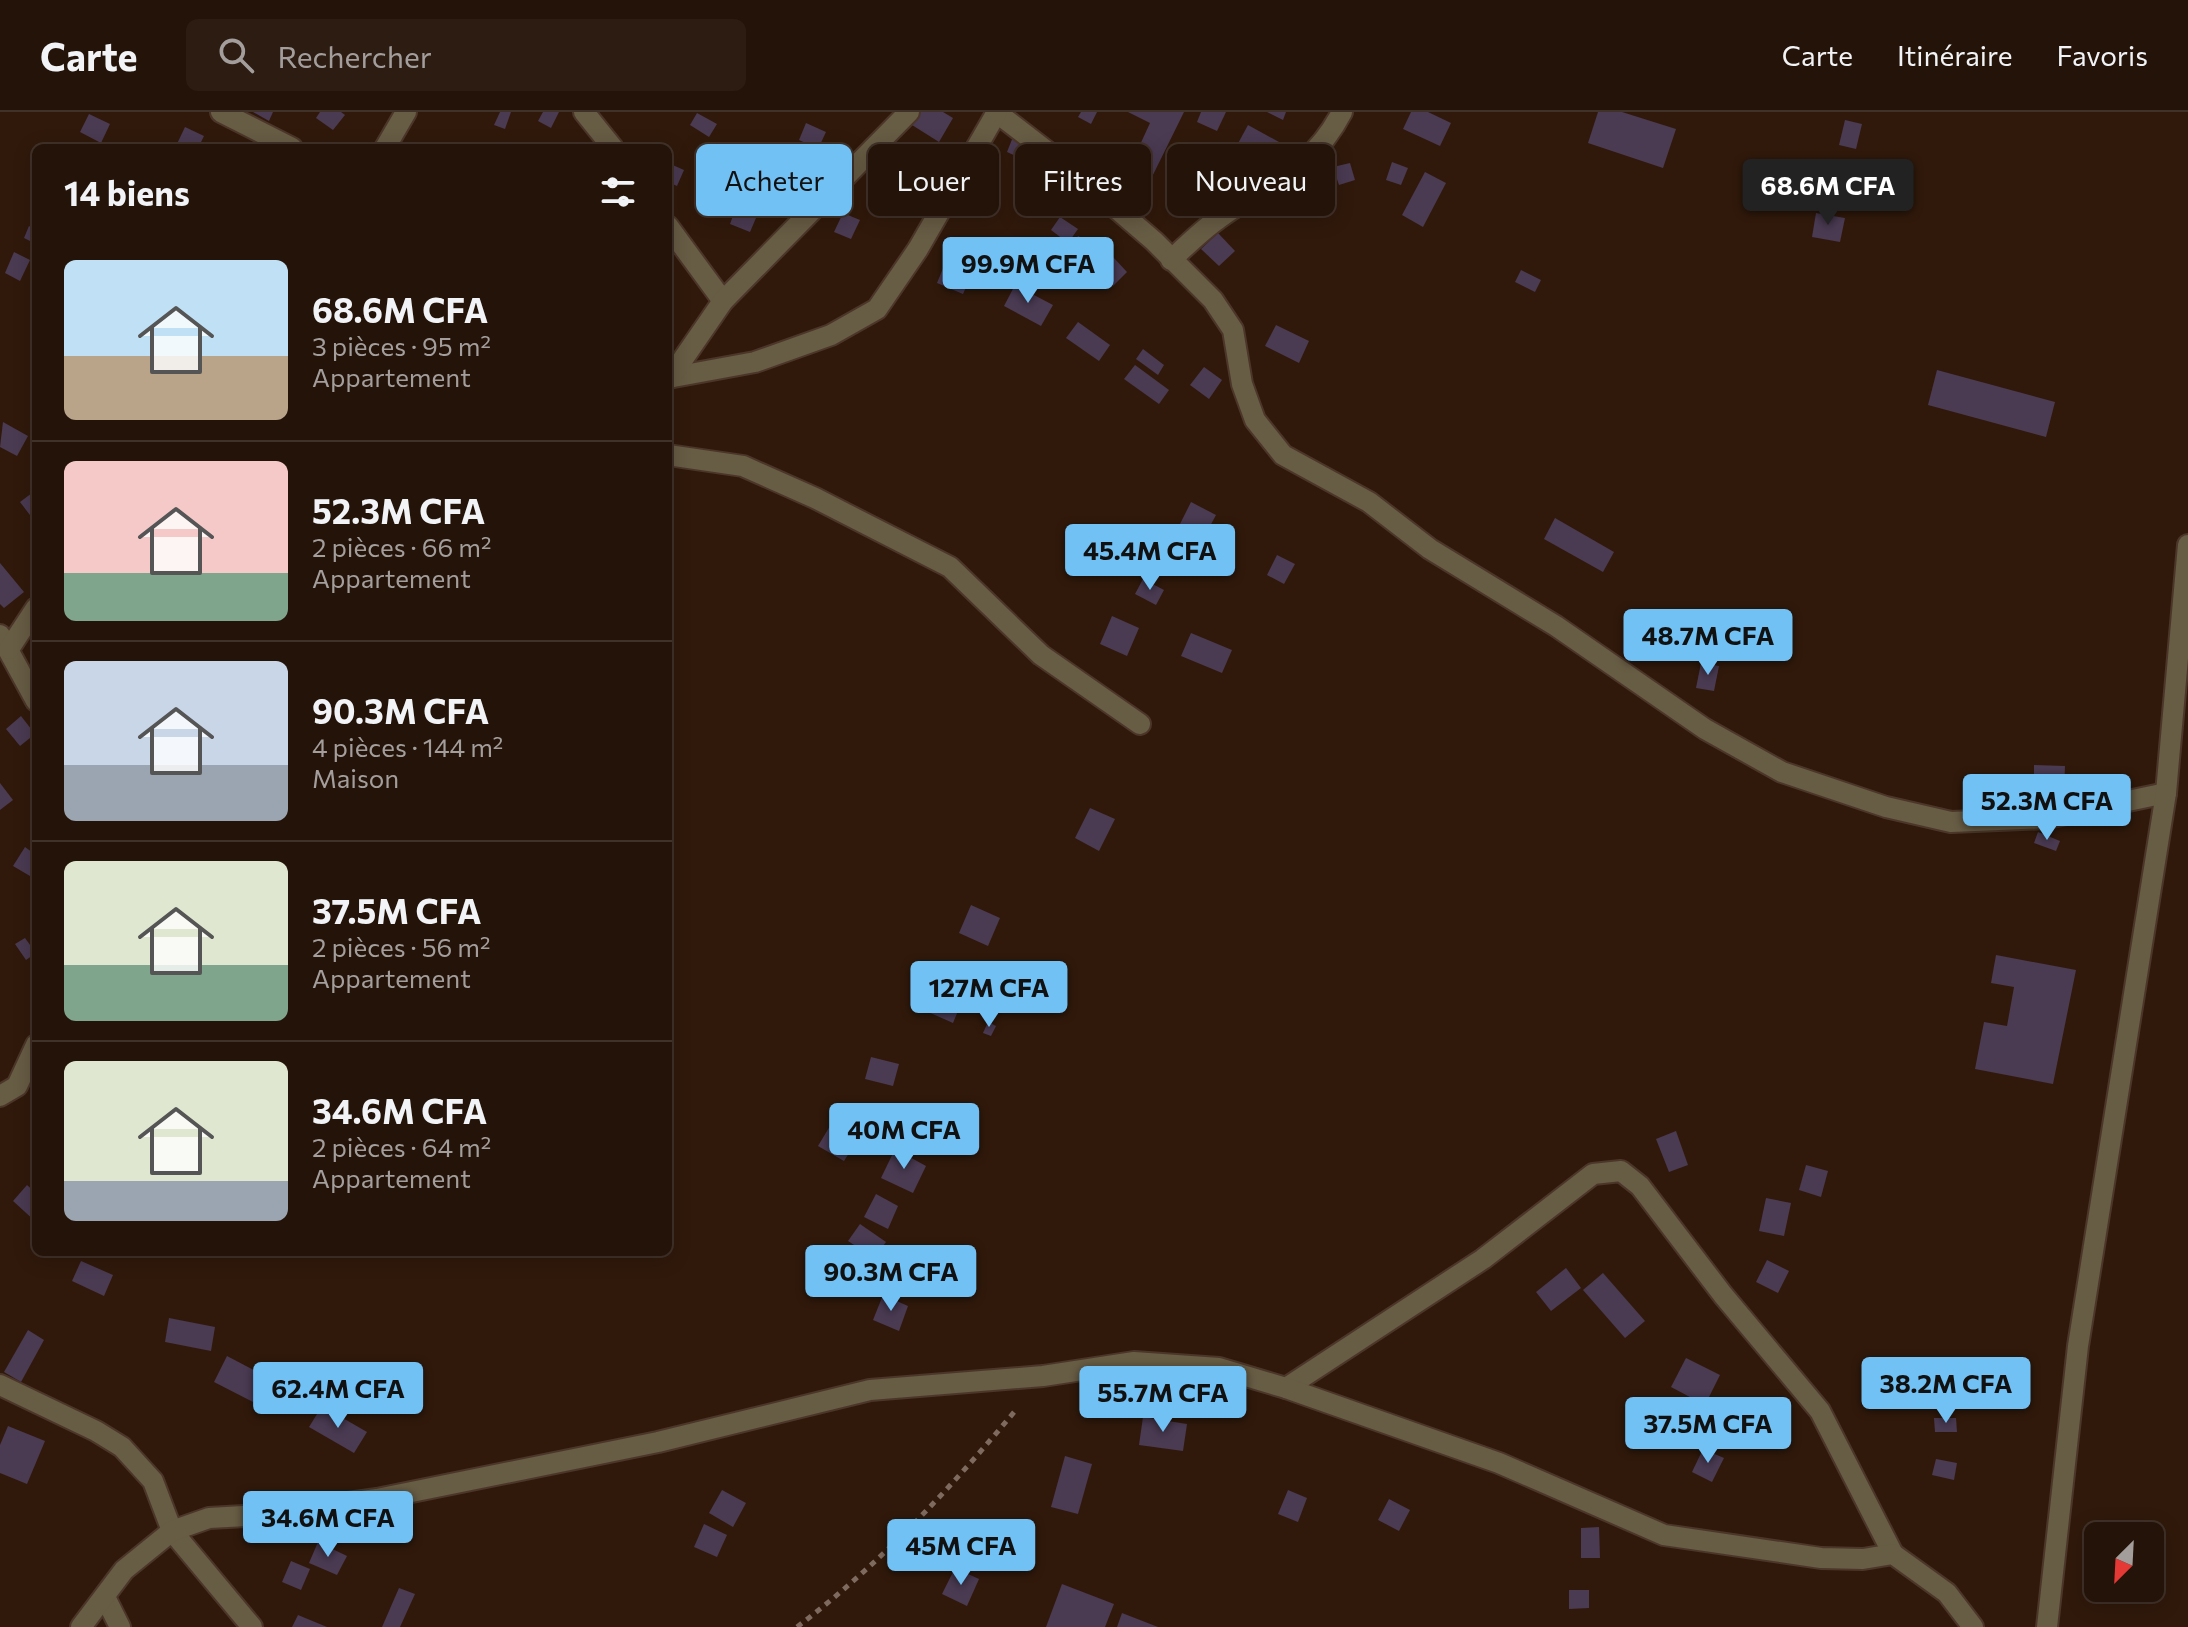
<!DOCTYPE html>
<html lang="fr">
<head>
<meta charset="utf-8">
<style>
  body { margin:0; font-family:Commissioner,sans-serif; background:#2c1c12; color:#f1f3f6; height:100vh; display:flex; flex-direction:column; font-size:30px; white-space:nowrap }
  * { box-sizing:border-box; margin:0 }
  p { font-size:26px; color:#a39e9c }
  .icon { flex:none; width:44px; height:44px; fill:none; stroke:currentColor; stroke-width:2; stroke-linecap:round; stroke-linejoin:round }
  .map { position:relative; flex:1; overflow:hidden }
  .sheet { position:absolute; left:32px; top:32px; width:640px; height:1112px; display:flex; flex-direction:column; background:#241308; border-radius:12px; box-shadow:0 4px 20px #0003,0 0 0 2px #413229 }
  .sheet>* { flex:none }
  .guide { position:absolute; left:696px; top:32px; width:760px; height:72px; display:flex; gap:16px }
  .needle { width:52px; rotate:204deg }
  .controls { position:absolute; left:2084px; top:1410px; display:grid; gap:16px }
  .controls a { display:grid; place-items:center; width:80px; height:80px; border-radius:12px; background:#241308; box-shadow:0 4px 20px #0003,0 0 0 2px #413229; font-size:40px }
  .price { position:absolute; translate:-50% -68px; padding:0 18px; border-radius:8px; background:#72c1f5; color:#111; font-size:26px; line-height:52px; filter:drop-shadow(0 2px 4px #0008) }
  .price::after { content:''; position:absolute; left:50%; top:48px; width:24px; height:18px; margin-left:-12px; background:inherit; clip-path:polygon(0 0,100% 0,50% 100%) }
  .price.on { background:#222; color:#fff }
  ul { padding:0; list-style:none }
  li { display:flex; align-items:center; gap:24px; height:200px; padding:0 32px }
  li+li { border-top:2px solid #413229 }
  li span { display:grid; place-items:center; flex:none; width:224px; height:160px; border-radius:12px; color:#555 }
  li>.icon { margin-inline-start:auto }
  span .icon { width:96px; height:96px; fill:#fffc; stroke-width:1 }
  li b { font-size:34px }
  h2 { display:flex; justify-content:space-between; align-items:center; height:96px; padding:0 32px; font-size:34px }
  .chip { padding:0 28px; border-radius:12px; background:#241308; box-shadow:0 4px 20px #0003,0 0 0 2px #413229; font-size:28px; line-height:72px }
  .chip.on { background:#72c1f5; color:#111 }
  header { display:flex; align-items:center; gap:48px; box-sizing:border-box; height:112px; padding:0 40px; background:#241308; border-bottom:2px solid #413229 }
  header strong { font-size:38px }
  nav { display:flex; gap:44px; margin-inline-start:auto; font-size:28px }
  .search { width:560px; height:72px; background:#2c1c12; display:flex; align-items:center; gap:20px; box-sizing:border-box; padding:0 28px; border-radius:12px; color:#a39e9c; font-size:30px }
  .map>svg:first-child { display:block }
</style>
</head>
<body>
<header>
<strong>Carte</strong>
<div class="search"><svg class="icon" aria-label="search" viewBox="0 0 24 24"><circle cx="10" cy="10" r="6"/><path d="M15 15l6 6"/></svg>Rechercher</div>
<nav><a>Carte</a><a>Itinéraire</a><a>Favoris</a></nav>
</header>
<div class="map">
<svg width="2188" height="1515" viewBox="0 0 2188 1515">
  <rect width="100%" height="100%" fill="#30190b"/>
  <!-- building -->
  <g fill="#4a3a52">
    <polygon points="253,0 273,0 269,9"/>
    <polygon points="320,0 341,0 345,3 333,18 316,6"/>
    <polygon points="500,0 511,0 505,17 494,13"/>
    <polygon points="543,0 559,0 551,16 538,9"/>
    <polygon points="921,0 943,0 953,6 939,30 912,13"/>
    <polygon points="1081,0 1097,0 1091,12 1078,5"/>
    <polygon points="1128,0 1184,0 1149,71 1127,61 1150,11"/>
    <polygon points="1201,0 1226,0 1217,19 1197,10"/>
    <polygon points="1267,0 1286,0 1283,8"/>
    <polygon points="1411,0 1428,0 1451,11 1440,34 1403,17"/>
    <polygon points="1598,0 1622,0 1676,17 1663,56 1588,31"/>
    <polygon points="697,1 717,12 709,25 690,13"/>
    <polygon points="89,2 110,12 101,31 80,20"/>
    <polygon points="1845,8 1862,12 1856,37 1839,33"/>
    <polygon points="806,11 826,20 818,37 799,28"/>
    <polygon points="1248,13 1288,35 1274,59 1235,37"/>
    <polygon points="185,15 204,24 198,36 176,34"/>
    <polygon points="1013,25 1031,33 1025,48 1007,40"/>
    <polygon points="765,41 785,54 771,76 751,63"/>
    <polygon points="1392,50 1408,56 1401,73 1386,68"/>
    <polygon points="668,51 684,58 677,74 668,70"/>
    <polygon points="1350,51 1355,68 1339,73 1333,55"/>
    <polygon points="885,60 904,69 895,89 876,80"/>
    <polygon points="1425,60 1446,71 1423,115 1402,103"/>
    <polygon points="1215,72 1224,92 1208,100 1199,79"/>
    <polygon points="738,90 759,99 750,120 730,112"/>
    <polygon points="843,101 860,108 851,127 834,120"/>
    <polygon points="1816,101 1845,106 1840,130 1812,125"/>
    <polygon points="1060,105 1078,117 1068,131 1051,118"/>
    <polygon points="29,114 36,118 36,132 24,126"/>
    <polygon points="1218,121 1235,139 1219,154 1201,137"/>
    <polygon points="1078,124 1097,134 1086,155 1066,145"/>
    <polygon points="14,140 30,148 20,169 5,161"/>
    <polygon points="1113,145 1127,160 1113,174 1099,159"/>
    <polygon points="944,154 970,166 963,182 937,171"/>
    <polygon points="1521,158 1541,168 1535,180 1515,170"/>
    <polygon points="1015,173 1053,193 1041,214 1004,194"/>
    <polygon points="1078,210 1110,233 1099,249 1066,226"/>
    <polygon points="1276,213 1309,229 1299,251 1265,234"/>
    <polygon points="1143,237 1164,253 1158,263 1136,247"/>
    <polygon points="1135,253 1169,278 1159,292 1124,267"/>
    <polygon points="1204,255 1222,268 1209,287 1190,273"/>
    <polygon points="1937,258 2055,290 2046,325 1928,293"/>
    <polygon points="3,310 28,324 17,344 0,335"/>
    <polygon points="36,378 36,411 20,390"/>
    <polygon points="1191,390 1216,403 1196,440 1172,428"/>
    <polygon points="1555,406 1614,440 1603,460 1544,427"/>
    <polygon points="1277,443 1295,452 1284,472 1267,463"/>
    <polygon points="0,451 24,480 4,496 0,492"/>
    <polygon points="1143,467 1164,478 1156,493 1135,482"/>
    <polygon points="1112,504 1139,516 1127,544 1100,532"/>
    <polygon points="1191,521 1232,538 1222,561 1181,544"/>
    <polygon points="1701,551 1719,554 1714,579 1696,576"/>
    <polygon points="21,604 35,622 20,634 6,617"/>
    <polygon points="2034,653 2065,654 2064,680 2034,678"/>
    <polygon points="0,671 13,688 0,698"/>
    <polygon points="1090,696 1115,707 1099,739 1075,726"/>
    <polygon points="2038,720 2060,729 2056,739 2034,731"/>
    <polygon points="25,735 36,743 36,755 30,764 13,754"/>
    <polygon points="971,793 1000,806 988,834 959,821"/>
    <polygon points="25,826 36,841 26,848 15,832"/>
    <polygon points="1996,843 2076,858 2053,972 1975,957 1984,910 2007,914 2014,875 1991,871"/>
    <polygon points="934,883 960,894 953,911 926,899"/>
    <polygon points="988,910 996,914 991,924 983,921"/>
    <polygon points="871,945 899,952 893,974 865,967"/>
    <polygon points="842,994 868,1011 844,1049 818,1034"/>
    <polygon points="1676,1019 1688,1053 1669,1060 1656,1027"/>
    <polygon points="895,1037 926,1054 913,1081 881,1066"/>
    <polygon points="1806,1053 1828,1059 1821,1085 1799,1078"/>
    <polygon points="27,1073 36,1081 36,1110 13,1089"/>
    <polygon points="876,1082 898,1094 888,1117 864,1105"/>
    <polygon points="1766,1086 1791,1091 1784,1124 1759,1119"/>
    <polygon points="860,1112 886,1130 874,1146 848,1129"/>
    <polygon points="1767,1148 1789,1159 1778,1181 1756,1170"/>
    <polygon points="81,1149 113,1163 104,1184 72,1169"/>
    <polygon points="830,1150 854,1163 842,1184 817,1171"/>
    <polygon points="1566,1156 1581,1176 1551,1199 1536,1180"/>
    <polygon points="1603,1161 1645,1209 1625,1226 1583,1178"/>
    <polygon points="883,1183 908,1194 899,1219 873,1208"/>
    <polygon points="169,1206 215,1215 211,1239 165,1230"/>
    <polygon points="28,1218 44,1228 21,1270 4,1260"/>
    <polygon points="227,1244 267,1265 253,1290 214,1270"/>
    <polygon points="1686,1246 1720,1263 1705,1293 1671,1275"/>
    <polygon points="1729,1287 1749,1296 1738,1318 1718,1308"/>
    <polygon points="322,1294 367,1320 354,1341 309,1315"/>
    <polygon points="1143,1305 1187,1312 1183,1339 1139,1333"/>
    <polygon points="1934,1306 1956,1306 1957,1320 1935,1320"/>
    <polygon points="8,1314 45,1329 27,1372 0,1361 0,1333"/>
    <polygon points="1703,1337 1724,1346 1712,1370 1692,1360"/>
    <polygon points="1065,1344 1092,1352 1078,1402 1051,1395"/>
    <polygon points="1936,1347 1957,1351 1954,1368 1932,1363"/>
    <polygon points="722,1378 746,1391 733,1415 709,1401"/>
    <polygon points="1288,1378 1307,1386 1298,1410 1278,1402"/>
    <polygon points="1389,1387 1410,1398 1399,1419 1378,1408"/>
    <polygon points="704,1412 727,1423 717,1445 694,1435"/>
    <polygon points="1599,1415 1600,1446 1581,1446 1581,1416"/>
    <polygon points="318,1430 347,1444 337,1463 309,1451"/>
    <polygon points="291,1449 310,1457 301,1478 282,1470"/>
    <polygon points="955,1456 979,1467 967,1494 942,1482"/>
    <polygon points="1062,1472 1114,1492 1105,1515 1046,1515"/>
    <polygon points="399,1476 415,1482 400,1515 382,1515"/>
    <polygon points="1569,1478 1589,1478 1589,1496 1569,1497"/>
    <polygon points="1122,1501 1158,1515 1117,1515"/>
    <polygon points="298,1503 327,1515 292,1515"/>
  </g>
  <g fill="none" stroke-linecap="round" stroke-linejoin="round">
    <defs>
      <g id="minor">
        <polyline points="221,0 292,36"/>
        <polyline points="584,0 613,36"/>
        <polyline points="996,0 1075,61 1154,129 1213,188 1233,218 1242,272 1255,308 1283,343 1369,390 1430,437 1556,514 1705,617 1782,660 1886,695 1951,710 2047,706 2166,681"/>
        <polyline points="385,36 406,0"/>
        <polyline points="668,114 723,189"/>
        <path d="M1171,148C1186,134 1201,119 1218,107C1269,69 1310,61 1342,0"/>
        <polyline points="668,266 755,250 831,223 877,197 918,137 997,0"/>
        <polyline points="670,266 723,189 909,0"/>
        <polyline points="668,343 743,354 815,386 950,455 1041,543 1140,612"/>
        <polyline points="0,523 36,589"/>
        <polyline points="9,537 36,496"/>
        <polyline points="0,984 17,974 36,933"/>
        <polyline points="0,1273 96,1319 122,1335 153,1369 172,1419 252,1515"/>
        <polyline points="1286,1276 1483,1147 1593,1062 1621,1059 1640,1074 1723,1183 1820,1299 1893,1442"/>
        <polyline points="105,1485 120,1515"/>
        <polyline points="81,1515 124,1458 172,1419 209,1406 263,1403 377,1387 658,1330 870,1278 1043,1264 1134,1250 1219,1256 1286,1276 1499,1351 1664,1423 1821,1446 1863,1447 1893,1442 1947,1481 1973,1515"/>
        <polyline points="2047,1515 2078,1234 2166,681 2188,433"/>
      </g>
    </defs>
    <!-- minor casing -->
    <use href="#minor" stroke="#4c3629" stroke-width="24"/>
    <!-- path -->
    <path stroke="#7e6a5e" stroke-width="5" stroke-dasharray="6 6" stroke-linecap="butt" d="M797,1515C879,1453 949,1378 1015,1299"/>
    <!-- minor -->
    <use href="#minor" stroke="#675c44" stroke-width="20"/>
  </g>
</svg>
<div class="controls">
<a><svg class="needle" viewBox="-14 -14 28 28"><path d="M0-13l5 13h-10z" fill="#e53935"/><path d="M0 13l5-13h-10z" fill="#a39e9c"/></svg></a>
</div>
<b class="price on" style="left:1828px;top:115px">68.6M CFA</b>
<b class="price" style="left:1028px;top:193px">99.9M CFA</b>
<b class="price" style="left:1150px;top:480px">45.4M CFA</b>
<b class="price" style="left:1708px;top:565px">48.7M CFA</b>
<b class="price" style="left:2047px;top:730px">52.3M CFA</b>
<b class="price" style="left:989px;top:917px">127M CFA</b>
<b class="price" style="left:904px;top:1059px">40M CFA</b>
<b class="price" style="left:891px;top:1201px">90.3M CFA</b>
<b class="price" style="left:1946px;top:1313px">38.2M CFA</b>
<b class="price" style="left:338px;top:1318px">62.4M CFA</b>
<b class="price" style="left:1163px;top:1322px">55.7M CFA</b>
<b class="price" style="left:1708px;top:1353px">37.5M CFA</b>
<b class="price" style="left:328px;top:1447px">34.6M CFA</b>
<b class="price" style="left:961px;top:1475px">45M CFA</b>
<div class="guide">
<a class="chip on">Acheter</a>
<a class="chip">Louer</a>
<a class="chip">Filtres</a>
<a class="chip">Nouveau</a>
</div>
<section class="sheet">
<h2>14 biens<svg class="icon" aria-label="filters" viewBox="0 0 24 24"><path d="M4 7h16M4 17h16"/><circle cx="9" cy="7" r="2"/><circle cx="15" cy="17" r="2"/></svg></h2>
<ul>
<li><span style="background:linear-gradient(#bfe0f5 60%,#b9a48a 0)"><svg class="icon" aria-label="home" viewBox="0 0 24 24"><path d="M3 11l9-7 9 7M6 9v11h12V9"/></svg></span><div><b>68.6M CFA</b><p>3 pièces · 95 m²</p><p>Appartement</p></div></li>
<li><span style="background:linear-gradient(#f6c9c9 70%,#7fa58c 0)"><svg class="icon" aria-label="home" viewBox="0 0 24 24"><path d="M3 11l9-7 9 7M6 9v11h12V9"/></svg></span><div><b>52.3M CFA</b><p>2 pièces · 66 m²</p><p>Appartement</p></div></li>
<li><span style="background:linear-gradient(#c9d6e8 65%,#9aa5b1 0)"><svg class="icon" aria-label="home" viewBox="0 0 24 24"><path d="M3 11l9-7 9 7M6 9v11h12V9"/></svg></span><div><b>90.3M CFA</b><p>4 pièces · 144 m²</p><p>Maison</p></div></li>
<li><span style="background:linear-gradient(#dfe7d0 65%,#7fa58c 0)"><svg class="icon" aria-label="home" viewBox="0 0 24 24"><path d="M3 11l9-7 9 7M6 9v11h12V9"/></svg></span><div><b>37.5M CFA</b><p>2 pièces · 56 m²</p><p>Appartement</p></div></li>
<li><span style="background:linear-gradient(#dfe7d0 75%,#9aa5b1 0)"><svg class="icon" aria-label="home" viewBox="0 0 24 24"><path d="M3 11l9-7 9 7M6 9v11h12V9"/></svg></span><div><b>34.6M CFA</b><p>2 pièces · 64 m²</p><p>Appartement</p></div></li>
</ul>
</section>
</div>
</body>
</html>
